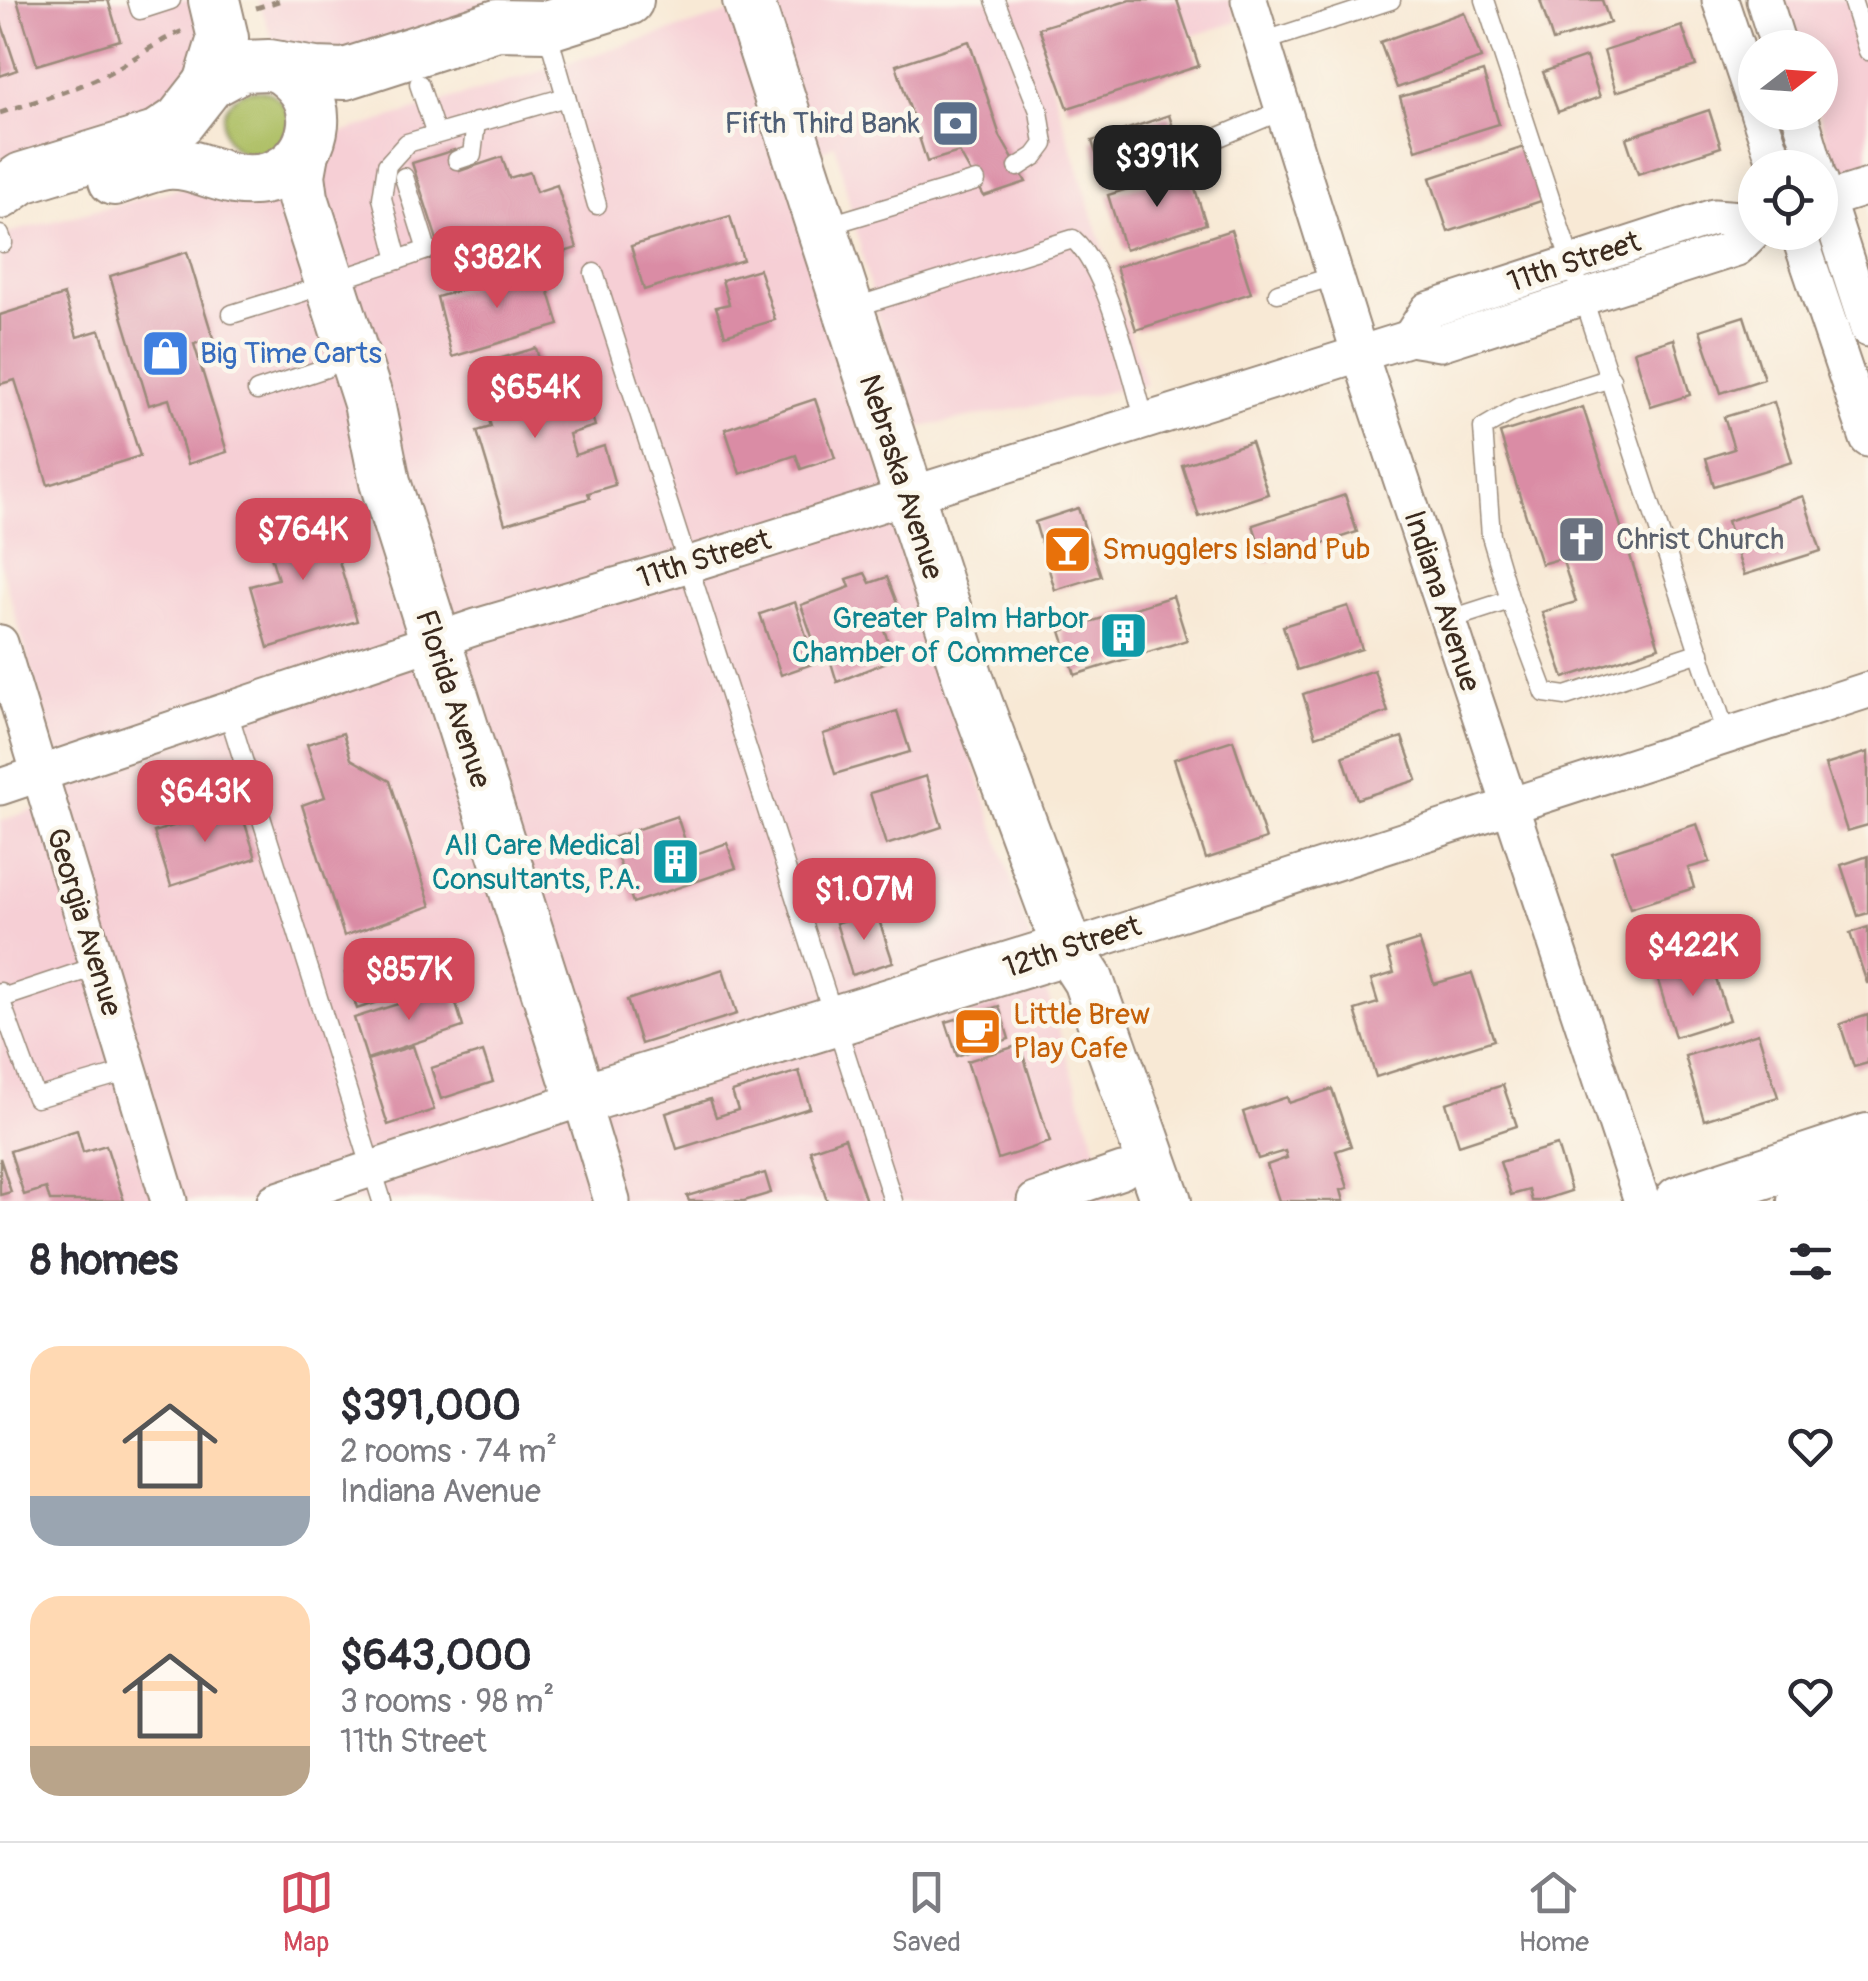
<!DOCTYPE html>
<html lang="en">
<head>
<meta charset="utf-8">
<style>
  body { margin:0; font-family:Pangolin,sans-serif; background:#f7f7f7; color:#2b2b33; height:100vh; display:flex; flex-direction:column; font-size:38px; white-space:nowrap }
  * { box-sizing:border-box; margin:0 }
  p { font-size:32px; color:#7c7c81 }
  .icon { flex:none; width:55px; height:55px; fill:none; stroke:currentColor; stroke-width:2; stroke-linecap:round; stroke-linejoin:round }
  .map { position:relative; height:1201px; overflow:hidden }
  .details { display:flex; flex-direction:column; background:#fff; flex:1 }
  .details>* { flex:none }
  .needle { width:65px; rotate:73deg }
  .buttons { position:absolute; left:1738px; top:30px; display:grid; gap:20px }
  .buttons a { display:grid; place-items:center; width:100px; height:100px; border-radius:50%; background:#fff; box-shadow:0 5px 25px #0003; font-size:50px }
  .price { position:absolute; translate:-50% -85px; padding:0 22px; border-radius:20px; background:#d1495b; color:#fff; font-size:32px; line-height:65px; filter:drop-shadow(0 2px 5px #0008) }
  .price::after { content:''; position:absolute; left:50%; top:60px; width:30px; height:22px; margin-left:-15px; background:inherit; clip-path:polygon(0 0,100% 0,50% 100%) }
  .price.selected { background:#222; color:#fff }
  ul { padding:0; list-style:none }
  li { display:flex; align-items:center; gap:30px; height:250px; padding:0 30px }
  li span { display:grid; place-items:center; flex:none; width:280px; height:200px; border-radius:30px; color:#555 }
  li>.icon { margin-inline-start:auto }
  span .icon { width:120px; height:120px; fill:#fffc; stroke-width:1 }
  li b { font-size:42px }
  h2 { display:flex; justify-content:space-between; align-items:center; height:120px; padding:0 30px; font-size:42px }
  .tab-bar { display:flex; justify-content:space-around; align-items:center; height:140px; border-top:2px solid #e1e1e2; background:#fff; font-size:28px; color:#7c7c81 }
  .tab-bar a { display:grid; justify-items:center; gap:5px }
  .tab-bar .selected { color:#d1495b }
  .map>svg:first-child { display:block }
</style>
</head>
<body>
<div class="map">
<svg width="1868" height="1201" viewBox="0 0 1868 1201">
  <rect width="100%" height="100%" fill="#fbf7ec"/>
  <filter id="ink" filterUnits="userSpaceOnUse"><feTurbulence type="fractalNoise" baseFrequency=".01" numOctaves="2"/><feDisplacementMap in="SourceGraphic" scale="20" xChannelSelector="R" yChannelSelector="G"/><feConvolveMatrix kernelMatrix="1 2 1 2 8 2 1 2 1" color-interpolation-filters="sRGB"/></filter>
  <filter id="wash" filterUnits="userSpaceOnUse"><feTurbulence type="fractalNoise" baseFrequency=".0048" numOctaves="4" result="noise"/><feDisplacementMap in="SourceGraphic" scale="40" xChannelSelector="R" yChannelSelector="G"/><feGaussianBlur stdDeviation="2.25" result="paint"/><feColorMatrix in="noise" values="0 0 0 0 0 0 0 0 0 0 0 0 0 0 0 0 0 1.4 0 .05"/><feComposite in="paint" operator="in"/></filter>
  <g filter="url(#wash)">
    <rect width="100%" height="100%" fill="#f8e9d5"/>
    <!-- built -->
    <g fill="#f6cfd5">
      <polygon points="0,0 195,0 205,38 168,110 0,175"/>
      <polygon points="258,0 575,0 344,58 275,45"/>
      <polygon points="767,0 1230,0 1237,22 1050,79 1146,385 905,430 835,144 816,155"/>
      <polygon points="1783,0 1868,0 1868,170 1839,179 1818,113 1820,48 1798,47"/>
      <polygon points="736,11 1113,1201 0,1201 0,821 69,798 0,563 0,235 201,183 335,135"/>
    </g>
    <!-- green -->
    <circle fill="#abbd60" stroke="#73743f" stroke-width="2.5" cx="256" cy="123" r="33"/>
    <g id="blocks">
      <!-- building -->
      <g fill="#da8ca5">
        <polygon points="17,0 108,0 120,40 37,65"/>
        <polygon points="1130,0 1177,0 1199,66 1068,108 1039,28"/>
        <polygon points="1540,0 1602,0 1610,23 1553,41"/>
        <polygon points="1464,12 1481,58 1397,88 1380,42"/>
        <polygon points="0,19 17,70 0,76"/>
        <polygon points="1682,26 1696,66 1616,92 1604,51"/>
        <polygon points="969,41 1000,136 1026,182 984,196 959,152 927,162 896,65"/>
        <polygon points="1586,57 1600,97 1558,112 1543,72"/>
        <polygon points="1483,72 1499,124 1416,150 1400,97"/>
        <polygon points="1709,110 1721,147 1638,174 1626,138"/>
        <polygon points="1169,115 1183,159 1106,184 1092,141"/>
        <polygon points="1527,146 1544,200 1448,232 1430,178"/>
        <polygon points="454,150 460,171 502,157 509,178 530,172 536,192 557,185 577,248 473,281 459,240 439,246 412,163"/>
        <polygon points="1189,170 1206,224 1125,250 1108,195"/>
        <polygon points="730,216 743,260 644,290 631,246"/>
        <polygon points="1231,230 1251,293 1136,330 1116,267"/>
        <polygon points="187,252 213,338 194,344 227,452 188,464 169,399 149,405 110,276"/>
        <polygon points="541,266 559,325 452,357 437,297"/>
        <polygon points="759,269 775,320 725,335 716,307 729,304 722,280"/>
        <polygon points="64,295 77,337 100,330 140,456 48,485 15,380 0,384 0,315"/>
        <polygon points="1744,316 1764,379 1721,393 1700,330"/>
        <polygon points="1674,339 1690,395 1651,407 1634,351"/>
        <polygon points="536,348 552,407 586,397 595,426 569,434 575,455 604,446 615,485 588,493 590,498 505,524 477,431 491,427 474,366"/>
        <polygon points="815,399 835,458 801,469 796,455 740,474 725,429"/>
        <polygon points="1774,402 1792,462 1714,486 1706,458 1734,449 1724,417"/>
        <polygon points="1583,407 1659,647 1564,678 1542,612 1576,602 1562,558 1541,564 1500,433"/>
        <polygon points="1251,442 1268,494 1199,517 1182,465"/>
        <polygon points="1345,495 1357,532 1265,562 1253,525"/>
        <polygon points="1803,496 1821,551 1744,575 1727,521"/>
        <polygon points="1078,508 1101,576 1055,590 1035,522"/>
        <polygon points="324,511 357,621 268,648 250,586 278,579 263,530"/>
        <polygon points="865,573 870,583 887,577 899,608 879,615 894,659 837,682 829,656 820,660 801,605 850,587 847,579"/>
        <polygon points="1173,596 1187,640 1075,675 1061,631"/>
        <polygon points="795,602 815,663 781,675 760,614"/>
        <polygon points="1348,606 1362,649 1297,670 1283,626"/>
        <polygon points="1374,670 1388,712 1316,736 1303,694"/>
        <polygon points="897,711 910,752 835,774 823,734"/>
        <polygon points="343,733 351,759 390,781 431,906 344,936 302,805 325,797 307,744"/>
        <polygon points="1402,737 1417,780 1357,799 1343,756"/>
        <polygon points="1233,740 1266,839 1206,859 1174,759"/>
        <polygon points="1868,752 1868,825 1847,831 1825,765"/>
        <polygon points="926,776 942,827 886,845 870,793"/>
        <polygon points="239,805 256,858 171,886 154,832"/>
        <polygon points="677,816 690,856 727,843 736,868 633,903 611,838"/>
        <polygon points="1697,824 1710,862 1688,868 1694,888 1630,908 1612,851"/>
        <polygon points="1868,856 1868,913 1858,916 1841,865"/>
        <polygon points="876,911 893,962 852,975 836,923"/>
        <polygon points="1868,927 1868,983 1867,983 1850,933"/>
        <polygon points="1419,940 1434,984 1472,973 1494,1040 1376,1077 1355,1010 1378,1003 1371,980 1394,973 1387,950"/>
        <polygon points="435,942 448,978 357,1009 345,973"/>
        <polygon points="1710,960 1729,1020 1675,1037 1657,977"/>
        <polygon points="723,969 737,1014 641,1044 627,1000"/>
        <polygon points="451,987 463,1027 367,1059 354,1018"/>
        <polygon points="999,1006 1009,1039 957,1056 946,1022"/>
        <polygon points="1868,1015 1868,1063 1854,1067 1840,1024"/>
        <polygon points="1758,1033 1778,1097 1704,1120 1685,1056"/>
        <polygon points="1020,1045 1050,1142 998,1159 967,1061"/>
        <polygon points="413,1046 434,1110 388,1125 367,1060"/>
        <polygon points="483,1052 493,1082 441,1099 431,1068"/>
        <polygon points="799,1071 810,1108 677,1149 666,1113 710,1099 716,1117 738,1110 732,1092"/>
        <polygon points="1503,1085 1517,1126 1459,1145 1446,1103"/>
        <polygon points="1332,1089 1351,1146 1336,1151 1348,1188 1341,1190 1344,1201 1279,1201 1267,1165 1287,1158 1285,1151 1258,1159 1243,1112 1287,1097 1289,1103"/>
        <polygon points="77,1130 83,1152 106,1145 124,1201 50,1201 46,1188 24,1195 10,1151"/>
        <polygon points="845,1138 866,1201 827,1201 810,1150"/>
        <polygon points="1557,1145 1571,1191 1539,1201 1532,1201 1529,1190 1511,1195 1500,1162"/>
        <polygon points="0,1158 11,1192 0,1195"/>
        <polygon points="765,1173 771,1193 744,1201 689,1201 687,1196"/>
      </g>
    </g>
  </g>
  <g filter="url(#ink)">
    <use href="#blocks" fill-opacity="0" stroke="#9a8a7a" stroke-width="2.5"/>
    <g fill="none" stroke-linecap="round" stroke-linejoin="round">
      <defs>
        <g id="lane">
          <polyline points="137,0 140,10 171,0"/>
          <polyline points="995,0 1039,111 1044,144 1035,156 1018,167"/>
          <polyline points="1485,0 1727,737"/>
          <polyline points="1852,0 1868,51"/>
          <polyline points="546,27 597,205"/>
          <polyline points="1262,42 1391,0"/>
          <polyline points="419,84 436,134"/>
          <polyline points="1212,140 1283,110"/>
          <polyline points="457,160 472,155 476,122"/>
          <polyline points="826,226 976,181"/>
          <polyline points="0,235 3,243"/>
          <polyline points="398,260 427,250 404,177"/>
          <polyline points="594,273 893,1201"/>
          <polyline points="334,281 398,260 382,198 387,165 407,143 566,97"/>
          <polyline points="1278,293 1335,276"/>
          <path d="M852,308L1073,239C1108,269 1131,374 1145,421"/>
          <polyline points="232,314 303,292"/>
          <polyline points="257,391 326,368"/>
          <polyline points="1510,600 1491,536 1483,428 1519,407 1611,378"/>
          <polyline points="1448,620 1510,600 1545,693 1566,696 1700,652"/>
          <polyline points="228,712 382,1201"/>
          <polyline points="0,992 2,998 98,966"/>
          <polyline points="0,999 36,1098 129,1071"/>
        </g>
        <g id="street">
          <polyline points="1249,0 1360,355 1642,1201"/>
          <polyline points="1720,0 1755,104"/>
          <polyline points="1764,0 1779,48"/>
          <polyline points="1758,112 1777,168"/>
          <polyline points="1799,112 1816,168"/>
          <polyline points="1820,180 1868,329"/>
          <polyline points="1820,202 1868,187"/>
          <polyline points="1798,232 1868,439"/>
          <polyline points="1410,338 1428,310 1714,217 1755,220"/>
          <polyline points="0,643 169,1201"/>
          <polyline points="0,787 476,627 690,564 1410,338 1440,343 1737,248 1755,230"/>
          <polyline points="1068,949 1868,690"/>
          <polyline points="275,1201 581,1099 612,1201"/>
          <polyline points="1035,1201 1122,1171"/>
        </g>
        <g id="secondary">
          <polyline points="748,0 970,684 1068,949 1088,980 1166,1201"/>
          <polyline points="209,84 223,38 214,0"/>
          <polyline points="304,153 300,175 303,198 369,403 385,482 581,1099 1068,949"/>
          <path d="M114,180C131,175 149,166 167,164C191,162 211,175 235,179C274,186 309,164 313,124C315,98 300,80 279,67"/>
          <polyline points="0,194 22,178 156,137 180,121 209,84 242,66 269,65 315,73 345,74 497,25 546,26 628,0"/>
          <polyline points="1680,1201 1868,1139"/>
          <polyline points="1803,1201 1868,1180"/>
        </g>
      </defs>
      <!-- lane casing -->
      <use href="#lane" stroke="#9a8a7a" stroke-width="21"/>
      <!-- street casing -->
      <use href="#street" stroke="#9a8a7a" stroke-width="39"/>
      <!-- secondary casing -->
      <use href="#secondary" stroke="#9a8a7a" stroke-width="54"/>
      <!-- path -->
      <g stroke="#9a8a7a" stroke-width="5" stroke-dasharray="8 8" stroke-linecap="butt">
        <polyline points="256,8 282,0"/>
        <path d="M0,113C36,101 72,91 106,74C133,61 155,42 183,31"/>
      </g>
      <!-- lane -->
      <use href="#lane" stroke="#fff" stroke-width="18"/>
      <!-- street -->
      <use href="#street" stroke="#fff" stroke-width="35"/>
      <!-- secondary -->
      <use href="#secondary" stroke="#fff" stroke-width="50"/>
    </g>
  </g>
  <!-- icons -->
  <defs>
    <symbol id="bank-square" viewBox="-11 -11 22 22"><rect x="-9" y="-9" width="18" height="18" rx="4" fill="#5c6f8a" stroke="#fbf7ec"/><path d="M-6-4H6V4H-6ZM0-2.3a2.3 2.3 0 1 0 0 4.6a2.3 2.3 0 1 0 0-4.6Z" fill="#fff"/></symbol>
    <symbol id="shop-square" viewBox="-11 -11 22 22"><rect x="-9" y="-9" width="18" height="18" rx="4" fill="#3f7fe0" stroke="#fbf7ec"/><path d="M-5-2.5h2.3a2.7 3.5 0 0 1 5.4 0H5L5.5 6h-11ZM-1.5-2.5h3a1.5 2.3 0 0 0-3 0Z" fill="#fff"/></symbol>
    <symbol id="church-square" viewBox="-11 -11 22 22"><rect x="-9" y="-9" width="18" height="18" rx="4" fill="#6b7280" stroke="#fbf7ec"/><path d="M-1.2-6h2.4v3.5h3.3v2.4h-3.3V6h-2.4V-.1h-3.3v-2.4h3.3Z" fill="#fff"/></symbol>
    <symbol id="bar-square" viewBox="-11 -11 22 22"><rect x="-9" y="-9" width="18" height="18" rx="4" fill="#e8710a" stroke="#fbf7ec"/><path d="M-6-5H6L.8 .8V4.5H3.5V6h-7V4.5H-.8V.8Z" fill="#fff"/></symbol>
    <symbol id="building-square" viewBox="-11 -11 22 22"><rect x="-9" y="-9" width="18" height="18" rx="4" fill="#0f9aa8" stroke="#fbf7ec"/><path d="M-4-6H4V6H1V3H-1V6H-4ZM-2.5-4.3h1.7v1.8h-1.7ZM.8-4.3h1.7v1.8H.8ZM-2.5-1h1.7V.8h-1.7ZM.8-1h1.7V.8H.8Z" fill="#fff"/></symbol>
    <symbol id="cafe-square" viewBox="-11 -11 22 22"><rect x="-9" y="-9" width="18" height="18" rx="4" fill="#e8710a" stroke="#fbf7ec"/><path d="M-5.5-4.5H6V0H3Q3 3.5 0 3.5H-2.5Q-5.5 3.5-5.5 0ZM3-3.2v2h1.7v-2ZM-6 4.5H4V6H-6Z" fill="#fff"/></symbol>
  </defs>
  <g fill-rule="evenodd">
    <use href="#bank-square" x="928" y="96" width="55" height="55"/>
    <use href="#shop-square" x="138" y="326" width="55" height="55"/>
    <use href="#church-square" x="1554" y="512" width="55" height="55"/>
    <use href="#bar-square" x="1040" y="522" width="55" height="55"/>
    <use href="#building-square" x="1096" y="608" width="55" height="55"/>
    <use href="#building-square" x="648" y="834" width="55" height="55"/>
    <use href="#cafe-square" x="950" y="1004" width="55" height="55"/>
  </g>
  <g text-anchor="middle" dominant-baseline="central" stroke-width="9" stroke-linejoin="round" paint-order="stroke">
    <!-- service labels -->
    <g font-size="30" fill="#4e5e75" stroke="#fbf7ec" text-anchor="end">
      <text x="920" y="123">Fifth Third Bank</text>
    </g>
    <!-- street labels -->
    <g font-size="30" fill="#3b2a1e" stroke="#fbf7ec">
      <text transform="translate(1574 262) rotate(-18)">11th Street</text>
      <text transform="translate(901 477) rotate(72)">Nebraska Avenue</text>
      <text transform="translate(704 559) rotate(-17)">11th Street</text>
      <text transform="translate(1442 601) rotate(72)">Indiana Avenue</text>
      <text transform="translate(453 699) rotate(72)">Florida Avenue</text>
      <text transform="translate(84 922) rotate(73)">Georgia Avenue</text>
      <text transform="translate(1072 947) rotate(-18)">12th Street</text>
    </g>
    <!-- shop labels -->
    <g font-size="30" fill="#366cbe" stroke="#fbf7ec" text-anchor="start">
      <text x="200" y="353">Big Time Carts</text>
    </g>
    <!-- worship labels -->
    <g font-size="30" fill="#5b616d" stroke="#fbf7ec" text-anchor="start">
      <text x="1616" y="539">Christ Church</text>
    </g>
    <!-- food labels -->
    <g font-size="30" fill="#c56008" stroke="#fbf7ec" text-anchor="start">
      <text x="1102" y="549">Smugglers Island Pub</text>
      <text x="1013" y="1014">Little Brew<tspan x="1013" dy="34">Play Cafe</tspan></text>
    </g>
    <!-- culture labels -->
    <g font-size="30" fill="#0d838f" stroke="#fbf7ec" text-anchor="end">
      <text x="1089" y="618">Greater Palm Harbor<tspan x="1089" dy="34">Chamber of Commerce</tspan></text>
      <text x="641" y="845">All Care Medical<tspan x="641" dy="34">Consultants, P.A.</tspan></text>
    </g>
  </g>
</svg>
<div class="buttons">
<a><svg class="needle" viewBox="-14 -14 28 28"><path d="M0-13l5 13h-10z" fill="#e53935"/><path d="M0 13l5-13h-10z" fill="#7c7c81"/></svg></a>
<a><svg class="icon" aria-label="locate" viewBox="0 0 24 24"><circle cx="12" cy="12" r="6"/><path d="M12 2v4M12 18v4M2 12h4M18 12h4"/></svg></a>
</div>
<b class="price selected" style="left:1157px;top:210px">$391K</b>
<b class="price" style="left:497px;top:311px">$382K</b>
<b class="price" style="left:535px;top:441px">$654K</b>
<b class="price" style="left:303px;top:583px">$764K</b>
<b class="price" style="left:205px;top:845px">$643K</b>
<b class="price" style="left:864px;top:943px">$1.07M</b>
<b class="price" style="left:1693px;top:999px">$422K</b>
<b class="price" style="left:409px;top:1023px">$857K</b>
</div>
<section class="details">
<h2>8 homes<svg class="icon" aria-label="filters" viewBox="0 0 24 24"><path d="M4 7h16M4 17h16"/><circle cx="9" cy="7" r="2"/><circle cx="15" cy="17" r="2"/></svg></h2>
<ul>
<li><span style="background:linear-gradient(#ffd9b3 75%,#9aa5b1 0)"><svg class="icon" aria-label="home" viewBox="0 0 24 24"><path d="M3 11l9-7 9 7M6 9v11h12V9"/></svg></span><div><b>$391,000</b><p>2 rooms · 74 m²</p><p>Indiana Avenue</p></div><svg class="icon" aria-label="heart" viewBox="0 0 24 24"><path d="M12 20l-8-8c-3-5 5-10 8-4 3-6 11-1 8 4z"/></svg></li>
<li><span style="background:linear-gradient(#ffd9b3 75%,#b9a48a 0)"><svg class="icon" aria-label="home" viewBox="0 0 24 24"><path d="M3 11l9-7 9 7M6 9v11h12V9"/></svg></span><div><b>$643,000</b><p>3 rooms · 98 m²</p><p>11th Street</p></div><svg class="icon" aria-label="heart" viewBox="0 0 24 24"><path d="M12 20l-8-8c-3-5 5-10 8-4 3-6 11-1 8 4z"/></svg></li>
</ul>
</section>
<nav class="tab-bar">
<a class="selected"><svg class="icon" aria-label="map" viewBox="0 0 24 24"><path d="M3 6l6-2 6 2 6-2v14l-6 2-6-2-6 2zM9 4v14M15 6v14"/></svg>Map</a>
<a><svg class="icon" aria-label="saved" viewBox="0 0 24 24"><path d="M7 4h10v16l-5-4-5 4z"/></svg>Saved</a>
<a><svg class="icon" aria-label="home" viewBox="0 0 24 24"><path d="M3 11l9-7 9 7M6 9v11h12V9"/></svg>Home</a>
</nav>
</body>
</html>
